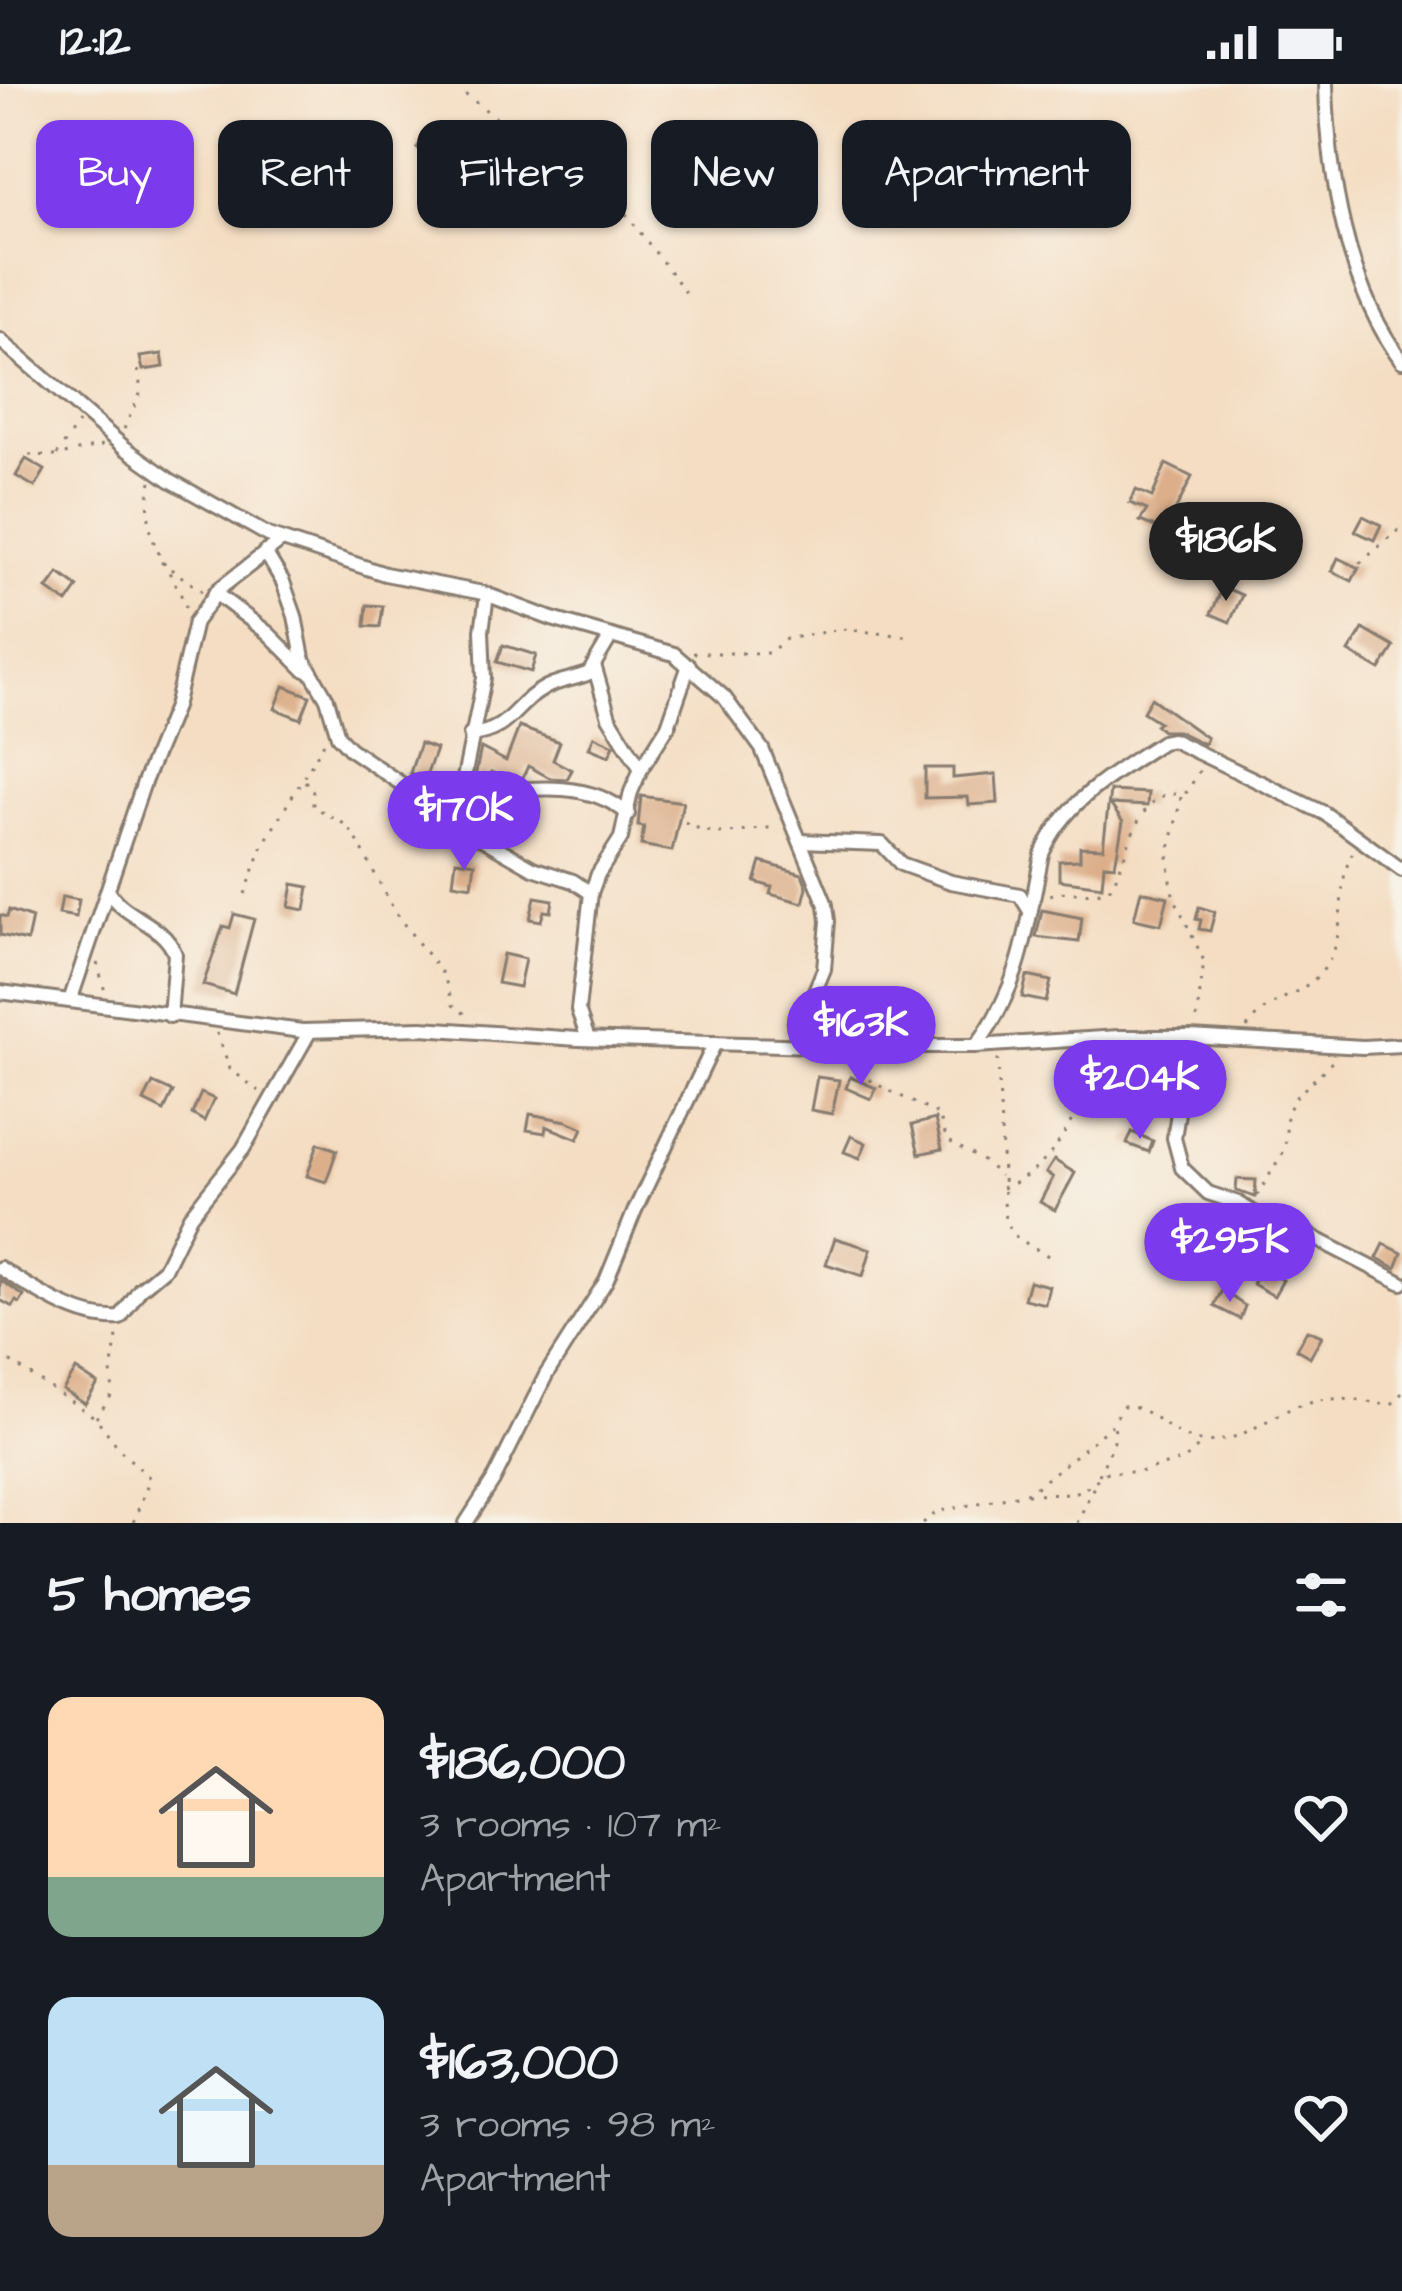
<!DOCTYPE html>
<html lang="en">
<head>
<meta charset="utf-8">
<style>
  body { margin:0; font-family:"Architects Daughter",sans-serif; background:#242831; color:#f1f3f6; height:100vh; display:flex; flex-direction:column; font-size:45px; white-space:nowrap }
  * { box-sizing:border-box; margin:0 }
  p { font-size:39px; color:#9ea1a6 }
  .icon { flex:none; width:66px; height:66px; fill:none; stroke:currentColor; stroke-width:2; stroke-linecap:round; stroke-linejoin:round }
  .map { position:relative; height:1439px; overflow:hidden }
  .panel { display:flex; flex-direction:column; background:#171b24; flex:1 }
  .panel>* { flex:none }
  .top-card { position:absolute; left:36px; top:36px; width:1332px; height:108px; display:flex; gap:24px }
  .price { position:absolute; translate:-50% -102px; padding:0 27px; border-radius:42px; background:#7c3aed; color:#fff; font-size:39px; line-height:78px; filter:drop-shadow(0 3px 6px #0008) }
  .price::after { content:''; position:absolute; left:50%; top:72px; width:36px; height:27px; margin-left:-18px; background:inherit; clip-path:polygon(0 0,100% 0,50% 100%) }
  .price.on { background:#222; color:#fff }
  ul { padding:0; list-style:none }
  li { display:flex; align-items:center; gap:36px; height:300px; padding:0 48px }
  li span { display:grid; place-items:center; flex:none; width:336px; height:240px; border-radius:24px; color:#555 }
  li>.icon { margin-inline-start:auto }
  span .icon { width:144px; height:144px; fill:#fffc; stroke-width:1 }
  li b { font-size:51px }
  h2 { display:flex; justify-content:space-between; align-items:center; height:144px; padding:0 48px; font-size:51px }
  .pill { padding:0 42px; border-radius:24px; background:#171b24; box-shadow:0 3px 9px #0004; font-size:42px; line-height:108px }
  .pill.on { background:#7c3aed; color:#fff }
  .status { display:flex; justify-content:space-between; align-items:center; height:84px; padding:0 60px; background:#171b24; direction:ltr }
  .status svg { height:33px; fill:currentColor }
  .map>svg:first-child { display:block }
</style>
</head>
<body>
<div class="status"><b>12:12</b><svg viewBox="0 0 49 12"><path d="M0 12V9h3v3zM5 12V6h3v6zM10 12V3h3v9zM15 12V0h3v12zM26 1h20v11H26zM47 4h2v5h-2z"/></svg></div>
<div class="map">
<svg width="1402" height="1439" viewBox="0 0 1402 1439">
  <rect width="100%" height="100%" fill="#f7f3e8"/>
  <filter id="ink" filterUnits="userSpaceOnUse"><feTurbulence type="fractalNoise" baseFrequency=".00833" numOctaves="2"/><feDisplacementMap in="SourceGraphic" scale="24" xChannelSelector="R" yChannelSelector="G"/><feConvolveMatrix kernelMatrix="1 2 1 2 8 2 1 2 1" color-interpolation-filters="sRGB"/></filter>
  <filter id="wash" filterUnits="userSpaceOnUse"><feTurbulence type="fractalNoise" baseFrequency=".004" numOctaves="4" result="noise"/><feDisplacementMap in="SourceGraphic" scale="48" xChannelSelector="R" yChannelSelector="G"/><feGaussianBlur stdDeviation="2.7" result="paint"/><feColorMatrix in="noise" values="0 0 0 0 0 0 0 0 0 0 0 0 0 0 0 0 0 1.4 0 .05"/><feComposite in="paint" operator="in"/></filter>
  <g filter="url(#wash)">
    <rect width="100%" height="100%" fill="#f4ddc2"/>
    <g id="blocks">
      <!-- building -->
      <g fill="#dcae89">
        <polygon points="424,53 451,69 444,80 417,64"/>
        <polygon points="162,270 164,283 143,286 140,273"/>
        <polygon points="26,375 45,386 35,403 16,392"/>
        <polygon points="1166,380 1192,393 1165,447 1140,437 1147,426 1130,419 1136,406 1152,413"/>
        <polygon points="1363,432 1381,441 1374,456 1355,447"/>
        <polygon points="1255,437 1271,451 1258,466 1249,458 1254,453 1246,446"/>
        <polygon points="1338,474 1359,484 1352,497 1332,487"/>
        <polygon points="59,489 78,503 67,519 47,505"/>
        <polygon points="1223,503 1242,511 1230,538 1211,530"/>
        <polygon points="367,521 383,522 380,543 365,542"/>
        <polygon points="1363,545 1394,563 1380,586 1349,568"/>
        <polygon points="503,561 536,571 531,588 497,578"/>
        <polygon points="284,602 310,612 301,635 275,625"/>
        <polygon points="1151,614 1207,654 1204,660 1177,647 1162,647 1155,641 1159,638 1143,628"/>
        <polygon points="519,643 560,658 553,676 572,686 567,695 550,694 528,682 522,695 508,696 491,688 485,699 475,693 481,664 506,677"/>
        <polygon points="594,652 614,661 609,672 589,664"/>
        <polygon points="420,659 436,665 425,695 410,689"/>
        <polygon points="925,684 953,684 953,694 996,690 998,719 969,721 968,713 925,714"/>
        <polygon points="1110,707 1148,709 1147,722 1110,720 1123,738 1115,781 1104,780 1102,802 1059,796 1059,777 1080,776 1080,763 1103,764"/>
        <polygon points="641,712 683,718 672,767 641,761 644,743 638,742"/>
        <polygon points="456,776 475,779 472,802 453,799"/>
        <polygon points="761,778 802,790 807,803 803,819 770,810 772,803 755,798"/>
        <polygon points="293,800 309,803 305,826 289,823"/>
        <polygon points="1141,807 1168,813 1161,841 1134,835"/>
        <polygon points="62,813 79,816 76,833 59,830"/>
        <polygon points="535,813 553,816 551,828 544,827 541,837 530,835"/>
        <polygon points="1199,823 1215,828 1210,847 1199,845 1201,836 1196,835"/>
        <polygon points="9,826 32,834 27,857 0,851 0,831 7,833"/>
        <polygon points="1042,826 1082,834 1079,858 1036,853"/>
        <polygon points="234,830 254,835 234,910 203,901 223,842 230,844"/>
        <polygon points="503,870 525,875 519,903 497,899"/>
        <polygon points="1027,892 1051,897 1046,918 1022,913"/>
        <polygon points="817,993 839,996 832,1030 811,1026"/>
        <polygon points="850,993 876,1004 871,1015 846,1004"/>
        <polygon points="153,999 173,1008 164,1027 144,1017"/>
        <polygon points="201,1009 214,1015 204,1037 192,1030"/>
        <polygon points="530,1030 567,1037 583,1044 578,1055 546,1042 545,1049 527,1046"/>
        <polygon points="935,1035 942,1065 919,1070 912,1041"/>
        <polygon points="1132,1048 1153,1057 1149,1068 1127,1060"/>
        <polygon points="851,1052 866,1059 860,1074 844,1068"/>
        <polygon points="318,1059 337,1066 326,1098 307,1092"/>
        <polygon points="1054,1076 1075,1089 1055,1126 1040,1118 1053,1093 1046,1089"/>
        <polygon points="1237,1095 1256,1096 1255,1113 1236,1107"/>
        <polygon points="1212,1122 1240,1137 1226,1163 1198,1148"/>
        <polygon points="835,1154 871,1165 863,1192 826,1180"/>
        <polygon points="1384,1160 1402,1169 1396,1184 1377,1174"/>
        <polygon points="1262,1184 1283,1196 1274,1212 1253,1200"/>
        <polygon points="0,1196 24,1212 20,1219 16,1217 13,1223 0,1216"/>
        <polygon points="1029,1197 1049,1202 1045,1220 1024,1215"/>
        <polygon points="1222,1206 1245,1222 1240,1235 1214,1222"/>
        <polygon points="1307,1246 1322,1252 1310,1273 1296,1265"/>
        <polygon points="76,1286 98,1300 85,1320 63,1306"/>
      </g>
    </g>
  </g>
  <g filter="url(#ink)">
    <use href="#blocks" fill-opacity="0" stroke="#887c6f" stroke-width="3"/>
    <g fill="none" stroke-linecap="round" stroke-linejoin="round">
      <defs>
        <g id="minor">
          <path d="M1326,0C1328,89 1347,205 1402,277"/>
          <polyline points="0,256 125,364 170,396 268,451 385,490 483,509 552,535 674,570 724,613 762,665 826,821 828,837 824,885 812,914 813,962"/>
          <polyline points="265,468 283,498 295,532 303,574 327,615 338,652 350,665 484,756 533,784 573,797 591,809"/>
          <polyline points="215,509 268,549 305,586"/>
          <polyline points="594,581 609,633 641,685"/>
          <path d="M470,651C511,647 512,622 543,605C557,596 574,596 589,589L611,552"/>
          <polyline points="456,734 484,594 482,547 487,511"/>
          <path d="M463,739L487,709C533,704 589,696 628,730"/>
          <polyline points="800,757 882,760 901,780 951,798 1020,811 1030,827"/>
          <path d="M108,806C122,834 163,838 175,870L170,932"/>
          <polyline points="0,908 302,947 422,944 578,955 813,962 976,962 1119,953 1190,953 1363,963 1402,961"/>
          <polyline points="71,914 144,698 175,623 195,538 219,505 282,456"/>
          <polyline points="1190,953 1174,1054 1182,1084 1208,1109 1238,1119 1269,1138 1297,1145 1402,1199"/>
          <polyline points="588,955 578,926 591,809 598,790 621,754 631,708 641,685 668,642 689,581"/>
          <path d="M976,962C1022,901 1027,843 1042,770C1064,717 1116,688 1162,658L1172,656L1324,729L1402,786"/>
          <path d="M0,1184C33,1205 79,1237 120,1234L140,1205L164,1185L190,1132L243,1065L310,947"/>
          <polyline points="466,1439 493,1397 546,1291 606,1197 635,1126 715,959"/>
        </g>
      </defs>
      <!-- minor casing -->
      <use href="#minor" stroke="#887c6f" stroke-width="18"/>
      <!-- path -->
      <g stroke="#887c6f" stroke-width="3" stroke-dasharray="3 9" stroke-linecap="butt">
        <polyline points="459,0 466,11 507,42 527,74 542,88 626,130 687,210"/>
        <polyline points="124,345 141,308 138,285"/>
        <polyline points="29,371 56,372 103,361"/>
        <polyline points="57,371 78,339"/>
        <path d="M151,397C140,465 168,473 188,528"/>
        <polyline points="161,478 202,507"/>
        <polyline points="1360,479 1402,443"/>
        <polyline points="693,569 769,569 786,555 841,545 906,552"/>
        <polyline points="305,697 313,708 313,722 346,741 356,754 396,830 444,892 453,921 469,933"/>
        <polyline points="1181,713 1168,774 1173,811 1204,877 1196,940"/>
        <path d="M685,738C717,757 743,746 777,743"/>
        <polyline points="245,810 263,761 324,659"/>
        <path d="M1050,811C1072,803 1090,817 1111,803C1127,776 1130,734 1158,714C1166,709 1177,711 1187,708L1201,684"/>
        <polyline points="97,879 106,911"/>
        <path d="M1247,944C1265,914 1303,913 1323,886C1351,850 1332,803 1354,766"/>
        <polyline points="217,949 230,985 259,1007"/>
        <polyline points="857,975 872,998 939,1031 947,1056 983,1077 1000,1092"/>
        <polyline points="998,975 1005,1138 1017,1154 1050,1173"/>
        <path d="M1002,1104C1058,1086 1082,1019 1099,967"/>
        <polyline points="1257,1112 1285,1065 1287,1030 1295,1014 1335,975"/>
        <polyline points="0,1271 96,1334 122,1368 150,1394 133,1439"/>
        <polyline points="96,1334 113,1309 111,1287 118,1247"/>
        <polyline points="1099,1391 1114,1357 1115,1338"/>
        <polyline points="1027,1410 1072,1409 1083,1406 1107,1388 1140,1388 1184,1376 1204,1358"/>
        <path d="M923,1439L937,1428L1030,1408L1111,1342L1123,1322C1153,1321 1170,1354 1200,1357C1241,1362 1270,1329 1306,1319C1337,1310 1361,1318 1391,1321L1402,1309"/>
        <polyline points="1077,1439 1095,1400"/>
      </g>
      <!-- minor -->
      <use href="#minor" stroke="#fff" stroke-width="12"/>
    </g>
  </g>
</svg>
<b class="price on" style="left:1226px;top:520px">$186K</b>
<b class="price" style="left:464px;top:789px">$170K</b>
<b class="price" style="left:861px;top:1004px">$163K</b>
<b class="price" style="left:1140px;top:1058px">$204K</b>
<b class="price" style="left:1230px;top:1221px">$295K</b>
<div class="top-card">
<a class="pill on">Buy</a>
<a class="pill">Rent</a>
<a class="pill">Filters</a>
<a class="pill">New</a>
<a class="pill">Apartment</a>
</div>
</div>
<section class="panel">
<h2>5 homes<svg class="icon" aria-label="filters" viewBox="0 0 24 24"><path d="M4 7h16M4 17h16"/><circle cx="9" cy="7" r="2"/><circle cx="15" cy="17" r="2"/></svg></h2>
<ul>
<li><span style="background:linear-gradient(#ffd9b3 75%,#7fa58c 0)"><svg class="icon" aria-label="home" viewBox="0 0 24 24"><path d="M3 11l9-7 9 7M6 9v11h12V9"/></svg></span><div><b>$186,000</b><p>3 rooms · 107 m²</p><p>Apartment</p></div><svg class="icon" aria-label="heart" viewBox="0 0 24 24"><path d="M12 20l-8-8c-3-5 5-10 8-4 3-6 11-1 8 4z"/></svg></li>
<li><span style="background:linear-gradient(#bfe0f5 70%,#b9a48a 0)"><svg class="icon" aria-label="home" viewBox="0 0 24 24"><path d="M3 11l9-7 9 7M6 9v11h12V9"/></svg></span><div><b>$163,000</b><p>3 rooms · 98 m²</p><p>Apartment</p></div><svg class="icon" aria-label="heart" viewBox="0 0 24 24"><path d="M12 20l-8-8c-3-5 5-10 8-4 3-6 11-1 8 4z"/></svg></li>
</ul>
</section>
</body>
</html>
